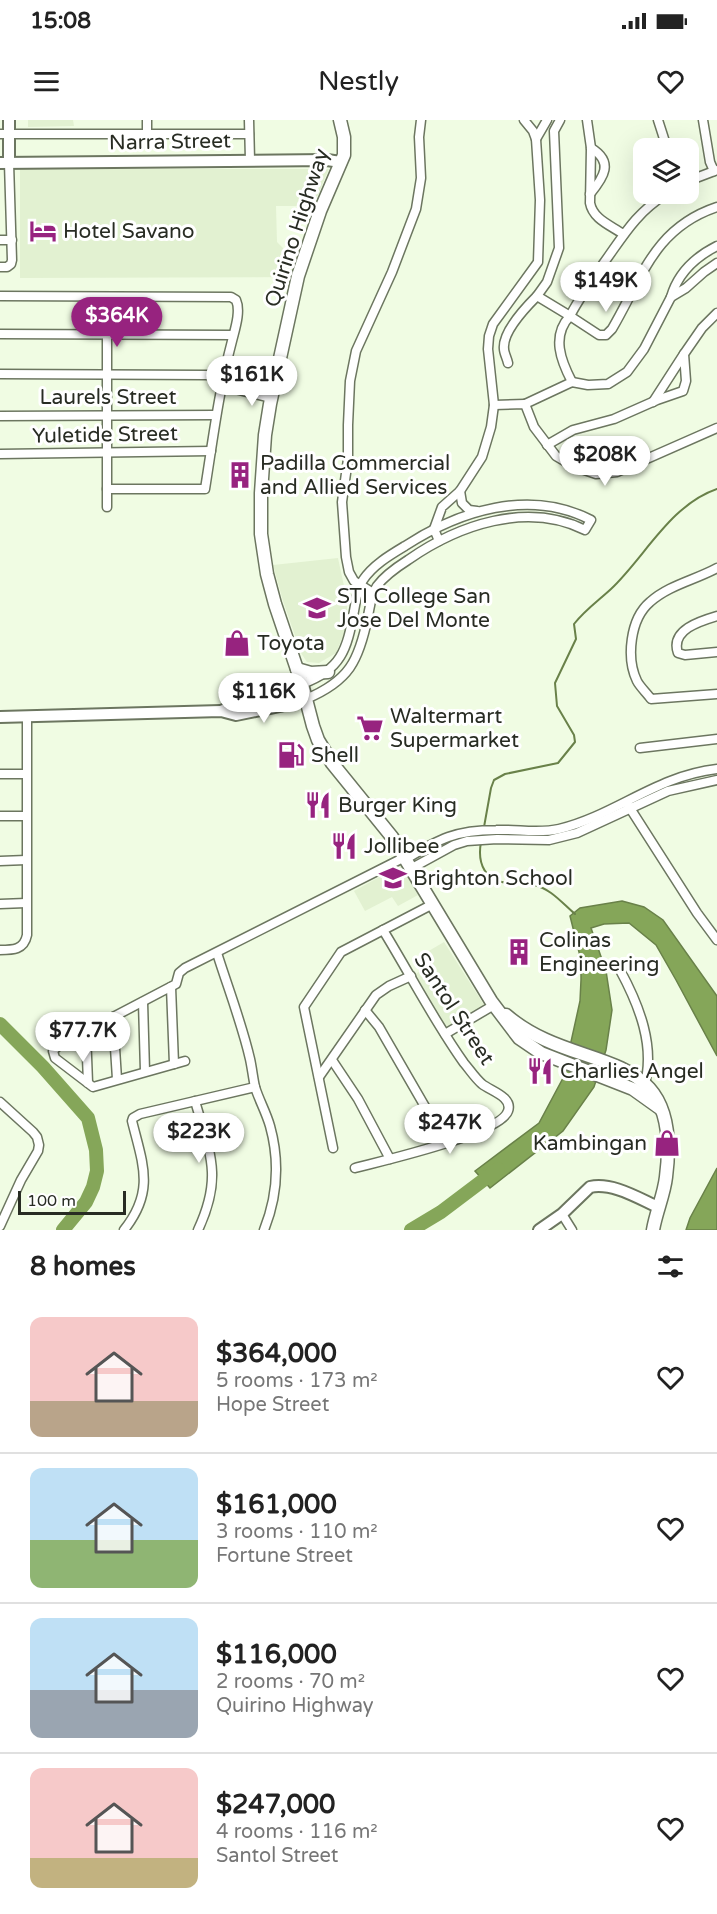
<!DOCTYPE html>
<html lang="en">
<head>
<meta charset="utf-8">
<style>
  body { margin:0; font-family:"Varela Round",sans-serif; background:#f2f2f2; color:#222; height:100vh; display:flex; flex-direction:column; font-size:22px; white-space:nowrap }
  * { box-sizing:border-box; margin:0 }
  p { font-size:20px; color:#767676 }
  .icon { flex:none; width:33px; height:33px; fill:none; stroke:currentColor; stroke-width:2; stroke-linecap:round; stroke-linejoin:round }
  .map { position:relative; height:1110px; overflow:hidden }
  .side { display:flex; flex-direction:column; background:#fff; flex:1 }
  .side>* { flex:none }
  .controls { position:absolute; left:633px; top:18px; display:grid; gap:12px }
  .controls a { display:grid; place-items:center; width:66px; height:66px; border-radius:12px; background:#fff; box-shadow:0 6px 24px #0002; font-size:30px }
  .scale { position:absolute; left:18px; bottom:15px; width:108px; box-sizing:border-box; padding-left:6px; border:3px solid #282c23; border-top:0; font-size:16px; line-height:21px; white-space:nowrap; color:#282c23; -webkit-text-stroke:4px #fff; paint-order:stroke }
  .price { position:absolute; translate:-50% -51px; padding:0 14px; border-radius:21px; background:#fff; color:#222; font-size:20px; line-height:39px; filter:drop-shadow(0 2px 3px #0008) }
  .price::after { content:''; position:absolute; left:50%; top:36px; width:18px; height:14px; margin-left:-9px; background:inherit; clip-path:polygon(0 0,100% 0,50% 100%) }
  .price.current { background:#97237f; color:#fff }
  ul { padding:0; list-style:none }
  li { display:flex; align-items:center; gap:18px; height:150px; padding:0 30px }
  li+li { border-top:2px solid #e0e0e0 }
  li span { display:grid; place-items:center; flex:none; width:168px; height:120px; border-radius:12px; color:#555 }
  li>.icon { margin-inline-start:auto }
  span .icon { width:72px; height:72px; fill:#fffc; stroke-width:1 }
  li b { font-size:26px }
  h2 { display:flex; justify-content:space-between; align-items:center; height:72px; padding:0 30px; font-size:26px }
  .status { display:flex; justify-content:space-between; align-items:center; height:42px; padding:0 30px; background:#fff; direction:ltr }
  .status svg { height:16px; fill:currentColor }
  header { display:flex; justify-content:space-between; align-items:center; height:78px; padding:0 30px; background:#fff; font-size:27px; font-weight:600 }
  .map>svg:first-child { display:block }
</style>
</head>
<body>
<div class="status"><b>15:08</b><svg viewBox="0 0 49 12"><path d="M0 12V9h3v3zM5 12V6h3v6zM10 12V3h3v9zM15 12V0h3v12zM26 1h20v11H26zM47 4h2v5h-2z"/></svg></div>
<header><svg class="icon" aria-label="menu" viewBox="0 0 24 24"><path d="M4 6h16M4 12h16M4 18h16"/></svg>Nestly<svg class="icon" aria-label="heart" viewBox="0 0 24 24"><path d="M12 20l-8-8c-3-5 5-10 8-4 3-6 11-1 8 4z"/></svg></header>
<div class="map">
<svg width="717" height="1110" viewBox="0 0 717 1110">
  <rect width="100%" height="100%" fill="#f0fce3"/>
  <!-- built -->
  <g fill="#e2f1d1">
    <polygon points="28,0 73,0 74,6 28,7"/>
    <polygon points="20,49 329,49 313,86 276,86 277,122 296,141 294,157 20,158"/>
    <polygon points="338,438 347,480 347,506 336,533 319,543 307,542 301,533 283,481 273,445"/>
    <polygon points="401,745 418,775 398,786 392,777 365,791 354,771"/>
    <polygon points="444,822 486,888 447,910 414,855 433,843 427,832"/>
  </g>
  <!-- water -->
  <g fill="#85a659" stroke="#698149" stroke-width="1.5">
    <polygon points="622,781 644,787 663,800 717,876 717,936 676,860 656,825 629,803 604,804 591,808 606,851 612,890 606,930 594,967 563,1011 490,1068 475,1051 539,1003 563,958 580,881 581,860 581,840 570,796 580,788"/>
    <polygon points="717,1048 717,1110 686,1110 690,1098"/>
  </g>
  <g fill="none" stroke-linecap="round" stroke-linejoin="round">
    <!-- stream -->
    <g stroke="#698149" stroke-width="2">
      <path d="M484,707L491,668L494,660L505,654L558,643L575,622L574,615L557,586L555,563L576,519L574,504C585,490 598,481 611,469C645,437 670,385 717,369"/>
      <path d="M481,722C477,744 485,762 510,763C518,764 526,763 534,765C551,769 561,782 575,794"/>
    </g>
    <!-- river -->
    <g stroke="#85a659" stroke-width="14">
      <polyline points="0,904 43,947 88,998 96,1030 97,1051 93,1067 86,1082 63,1110"/>
      <polyline points="411,1110 441,1092 498,1049"/>
    </g>
    <defs>
      <g id="minor">
        <polyline points="147,0 147,15"/>
        <polyline points="249,0 250,40"/>
        <path d="M587,0L591,28L590,83C593,99 610,105 623,114"/>
        <polyline points="658,0 667,28"/>
        <polyline points="703,0 710,42 714,51"/>
        <polyline points="0,14 249,14"/>
        <polyline points="536,19 547,0"/>
        <polyline points="688,61 717,50"/>
        <path d="M590,74C604,57 614,42 591,28"/>
        <path d="M666,74C635,94 624,115 603,144C592,161 579,178 570,196L599,215H606L612,209C642,158 654,108 717,87"/>
        <polyline points="0,120 12,120"/>
        <polyline points="0,147 7,147 11,144 12,140 9,43"/>
        <path d="M0,176L231,177L236,180C241,191 235,209 232,221C219,270 213,319 205,369H107"/>
        <polyline points="537,176 547,162 559,128 554,11 560,0"/>
        <path d="M671,177C678,153 695,137 717,126"/>
        <polyline points="0,214 233,215"/>
        <path d="M508,243C507,238 504,233 504,229C502,212 526,187 537,176L570,196C551,216 561,241 572,262"/>
        <polyline points="0,254 207,255 228,260 234,256 274,265"/>
        <polyline points="228,260 231,268 271,278"/>
        <polyline points="653,282 684,234"/>
        <polyline points="525,284 572,262 588,265 608,264 627,252 644,229 671,177 686,168 704,152 717,143"/>
        <polyline points="494,285 525,284 534,307 556,336 573,346 596,354 617,352 717,308"/>
        <polyline points="0,296 216,295"/>
        <polyline points="547,325 573,310 614,299 657,280 683,271 686,261 684,234 702,208 717,193"/>
        <polyline points="0,334 211,331"/>
        <polyline points="460,371 462,383 469,390 477,391"/>
        <polyline points="107,387 107,177"/>
        <polyline points="439,421 434,409 442,387 460,371 482,337 491,307 494,285 488,229 489,216 493,204 538,142 540,80 536,19 533,11 524,0"/>
        <path d="M717,448C695,460 669,465 650,482C630,499 626,538 637,561C640,567 647,573 651,579L717,574"/>
        <polyline points="373,473 354,461 349,452 346,437 342,382 348,339 348,305 350,261 356,231 392,152 416,89 421,58 419,17 421,0"/>
        <path d="M717,496C700,501 670,510 678,533L685,535L717,532"/>
        <path d="M302,564C341,550 347,530 354,491C356,481 357,469 363,460C373,445 390,435 405,426C459,391 529,368 591,400L585,410C527,381 458,405 408,440C397,447 385,455 377,466C371,475 370,486 368,496C359,541 349,561 306,579"/>
        <polyline points="640,628 717,619"/>
        <polyline points="0,654 26,654"/>
        <polyline points="628,685 697,793 717,820"/>
        <polyline points="0,696 26,696"/>
        <path d="M406,739C439,719 456,710 496,710C518,709 538,714 559,709C616,695 656,656 717,649"/>
        <polyline points="0,741 26,740"/>
        <polyline points="412,748 454,725 467,721 497,719 549,720 577,713 668,671 717,660"/>
        <polyline points="0,784 26,783"/>
        <path d="M0,830C13,830 24,830 27,815V597"/>
        <path d="M217,833C228,868 242,904 250,939C252,948 253,958 255,967C259,980 266,992 270,1006C280,1042 278,1075 264,1110"/>
        <path d="M620,850C639,885 656,927 644,967"/>
        <polyline points="171,867 174,944"/>
        <polyline points="143,882 145,951"/>
        <polyline points="365,890 379,907 446,1023"/>
        <polyline points="113,897 117,959"/>
        <polyline points="86,911 88,963"/>
        <polyline points="445,914 494,885"/>
        <polyline points="332,940 358,979 390,1039"/>
        <polyline points="185,941 93,967 55,938 53,931 58,926 176,864 179,853 185,848 405,737"/>
        <polyline points="319,957 376,875 389,866 411,856"/>
        <path d="M195,981C210,1033 223,1057 198,1110"/>
        <polyline points="0,982 33,1012 37,1017 39,1025 38,1031 21,1060 0,1106"/>
        <polyline points="333,1028 304,887 341,832 433,784"/>
        <path d="M355,1048C381,1041 501,1014 508,991C513,977 491,971 482,964C475,958 470,950 464,943C434,901 410,854 383,810"/>
        <polyline points="562,1094 572,1110"/>
        <path d="M124,1110C155,1071 143,1045 132,1001L133,998L140,994L255,967"/>
      </g>
      <g id="tertiary">
        <polyline points="0,43 327,40 341,42"/>
        <polyline points="9,43 9,0"/>
        <polyline points="221,591 234,585 302,564"/>
        <polyline points="0,597 221,591 236,595 280,586 306,579"/>
        <path d="M539,1110L562,1094L590,1067C612,1062 638,1078 658,1087"/>
      </g>
      <g id="primary">
        <polyline points="340,0 344,17 344,35 320,91 298,156 270,284 265,315 261,373 261,414 267,454 275,484 302,564 313,606 318,620 332,643 392,717 491,881 519,918 541,933 633,969 661,989"/>
        <polyline points="297,549 311,553 328,552"/>
        <path d="M506,895C579,958 684,919 666,1057C664,1075 656,1092 653,1110"/>
      </g>
    </defs>
    <!-- minor casing -->
    <use href="#minor" stroke="#6c7660" stroke-width="11"/>
    <!-- tertiary casing -->
    <use href="#tertiary" stroke="#6c7660" stroke-width="14"/>
    <!-- primary casing -->
    <use href="#primary" stroke="#6c7660" stroke-width="15"/>
    <!-- minor -->
    <use href="#minor" stroke="#fff" stroke-width="8"/>
    <!-- tertiary -->
    <use href="#tertiary" stroke="#fff" stroke-width="10"/>
    <!-- primary -->
    <use href="#primary" stroke="#fff" stroke-width="12"/>
  </g>
  <!-- icons -->
  <defs>
    <symbol id="hotel-bare" viewBox="-9 -9 18 18"><path d="M-6-4.5h1.5V1H6V5H4.5V3h-9V5H-6ZM-4 0a1.8 1.8 0 1 1 3.6 0ZM.5 0V-2.5h3Q6-2.5 6 0Z" fill="#97237f" stroke="#fff" stroke-width="2.5" paint-order="stroke"/></symbol>
    <symbol id="building-bare" viewBox="-9 -9 18 18"><path d="M-4-6H4V6H1V3H-1V6H-4ZM-2.5-4.3h1.7v1.8h-1.7ZM.8-4.3h1.7v1.8H.8ZM-2.5-1h1.7V.8h-1.7ZM.8-1h1.7V.8H.8Z" fill="#97237f" stroke="#fff" stroke-width="2.5" paint-order="stroke"/></symbol>
    <symbol id="university-bare" viewBox="-9 -9 18 18"><path d="M0-5L7-2L0 1L-7-2ZM-4 1L0 2.5L4 1V4Q0 6-4 4Z" fill="#97237f" stroke="#fff" stroke-width="2.5" paint-order="stroke"/></symbol>
    <symbol id="shop-bare" viewBox="-9 -9 18 18"><path d="M-5-2.5h2.3a2.7 3.5 0 0 1 5.4 0H5L5.5 6h-11ZM-1.5-2.5h3a1.5 2.3 0 0 0-3 0Z" fill="#97237f" stroke="#fff" stroke-width="2.5" paint-order="stroke"/></symbol>
    <symbol id="supermarket-bare" viewBox="-9 -9 18 18"><path d="M-6-5.5h2.5l.6 2H6L4.5 2H-2.5L-4.4-4H-6ZM-1.5 3.2a1.3 1.3 0 1 0 .1 0ZM3 3.2a1.3 1.3 0 1 0 .1 0Z" fill="#97237f" stroke="#fff" stroke-width="2.5" paint-order="stroke"/></symbol>
    <symbol id="fuel-bare" viewBox="-9 -9 18 18"><path d="M-5.5-6h7V0h2V4h1.3V-2.5L3-4.5l.8-.8L6-3V5H2.5V1h-1V6h-7ZM-4.2-4.7v3.2H.2V-4.7Z" fill="#97237f" stroke="#fff" stroke-width="2.5" paint-order="stroke"/></symbol>
    <symbol id="restaurant-bare" viewBox="-9 -9 18 18"><path d="M-5-6h1v4h1v-4h1v4h1v-4h1v5L-1.5 .5V6h-2V.5L-5-1ZM5-6V6H3V1.5H1.5Q1.5-4 5-6Z" fill="#97237f" stroke="#fff" stroke-width="2.5" paint-order="stroke"/></symbol>
    <symbol id="school-bare" viewBox="-9 -9 18 18"><path d="M0-5L7-2L0 1L-7-2ZM-4 1L0 2.5L4 1V4Q0 6-4 4Z" fill="#97237f" stroke="#fff" stroke-width="2.5" paint-order="stroke"/></symbol>
  </defs>
  <g fill-rule="evenodd">
    <use href="#hotel-bare" x="24" y="92" width="38" height="38"/>
    <use href="#building-bare" x="221" y="336" width="38" height="38"/>
    <use href="#university-bare" x="298" y="469" width="38" height="38"/>
    <use href="#shop-bare" x="218" y="504" width="38" height="38"/>
    <use href="#supermarket-bare" x="351" y="589" width="38" height="38"/>
    <use href="#fuel-bare" x="272" y="616" width="38" height="38"/>
    <use href="#restaurant-bare" x="299" y="666" width="38" height="38"/>
    <use href="#restaurant-bare" x="325" y="707" width="38" height="38"/>
    <use href="#school-bare" x="374" y="739" width="38" height="38"/>
    <use href="#building-bare" x="500" y="813" width="38" height="38"/>
    <use href="#restaurant-bare" x="521" y="932" width="38" height="38"/>
    <use href="#shop-bare" x="648" y="1004" width="38" height="38"/>
  </g>
  <g text-anchor="middle" dominant-baseline="central" stroke-width="6" stroke-linejoin="round" paint-order="stroke">
    <!-- street labels -->
    <g font-size="21" fill="#282c23" stroke="#fff">
      <text transform="translate(170 22) rotate(-1)">Narra Street</text>
      <text transform="translate(297 108) rotate(-72)">Quirino Highway</text>
      <text x="108" y="277">Laurels Street</text>
      <text transform="translate(105 315) rotate(-1)">Yuletide Street</text>
      <text transform="translate(454 889) rotate(57)">Santol Street</text>
    </g>
    <!-- poi labels -->
    <g font-size="21" fill="#282c23" stroke="#fff" text-anchor="start">
      <text x="63" y="111">Hotel Savano</text>
      <text x="260" y="343">Padilla Commercial<tspan x="260" dy="24">and Allied Services</tspan></text>
      <text x="337" y="476">STI College San<tspan x="337" dy="24">Jose Del Monte</tspan></text>
      <text x="257" y="523">Toyota</text>
      <text x="390" y="596">Waltermart<tspan x="390" dy="24">Supermarket</tspan></text>
      <text x="311" y="635">Shell</text>
      <text x="338" y="685">Burger King</text>
      <text x="364" y="726">Jollibee</text>
      <text x="413" y="758">Brighton School</text>
      <text x="539" y="820">Colinas<tspan x="539" dy="24">Engineering</tspan></text>
      <text x="560" y="951">Charlies Angel</text>
      <text x="647" y="1023" text-anchor="end">Kambingan</text>
    </g>
  </g>
</svg>
<div class="controls">
<a><svg class="icon" aria-label="layers" viewBox="0 0 24 24"><path d="M12 4l9 5-9 5-9-5zM3 14l9 5 9-5"/></svg></a>
</div>
<div class="scale">100 m</div>
<b class="price" style="left:606px;top:193px">$149K</b>
<b class="price current" style="left:117px;top:228px">$364K</b>
<b class="price" style="left:252px;top:287px">$161K</b>
<b class="price" style="left:605px;top:367px">$208K</b>
<b class="price" style="left:264px;top:604px">$116K</b>
<b class="price" style="left:83px;top:943px">$77.7K</b>
<b class="price" style="left:450px;top:1035px">$247K</b>
<b class="price" style="left:199px;top:1044px">$223K</b>
</div>
<section class="side">
<h2>8 homes<svg class="icon" aria-label="filters" viewBox="0 0 24 24"><path d="M4 7h16M4 17h16"/><circle cx="9" cy="7" r="2"/><circle cx="15" cy="17" r="2"/></svg></h2>
<ul>
<li><span style="background:linear-gradient(#f6c9c9 70%,#b9a48a 0)"><svg class="icon" aria-label="home" viewBox="0 0 24 24"><path d="M3 11l9-7 9 7M6 9v11h12V9"/></svg></span><div><b>$364,000</b><p>5 rooms · 173 m²</p><p>Hope Street</p></div><svg class="icon" aria-label="heart" viewBox="0 0 24 24"><path d="M12 20l-8-8c-3-5 5-10 8-4 3-6 11-1 8 4z"/></svg></li>
<li><span style="background:linear-gradient(#bfe0f5 60%,#8fb573 0)"><svg class="icon" aria-label="home" viewBox="0 0 24 24"><path d="M3 11l9-7 9 7M6 9v11h12V9"/></svg></span><div><b>$161,000</b><p>3 rooms · 110 m²</p><p>Fortune Street</p></div><svg class="icon" aria-label="heart" viewBox="0 0 24 24"><path d="M12 20l-8-8c-3-5 5-10 8-4 3-6 11-1 8 4z"/></svg></li>
<li><span style="background:linear-gradient(#bfe0f5 60%,#9aa5b1 0)"><svg class="icon" aria-label="home" viewBox="0 0 24 24"><path d="M3 11l9-7 9 7M6 9v11h12V9"/></svg></span><div><b>$116,000</b><p>2 rooms · 70 m²</p><p>Quirino Highway</p></div><svg class="icon" aria-label="heart" viewBox="0 0 24 24"><path d="M12 20l-8-8c-3-5 5-10 8-4 3-6 11-1 8 4z"/></svg></li>
<li><span style="background:linear-gradient(#f6c9c9 75%,#c2b280 0)"><svg class="icon" aria-label="home" viewBox="0 0 24 24"><path d="M3 11l9-7 9 7M6 9v11h12V9"/></svg></span><div><b>$247,000</b><p>4 rooms · 116 m²</p><p>Santol Street</p></div><svg class="icon" aria-label="heart" viewBox="0 0 24 24"><path d="M12 20l-8-8c-3-5 5-10 8-4 3-6 11-1 8 4z"/></svg></li>
</ul>
</section>
</body>
</html>
